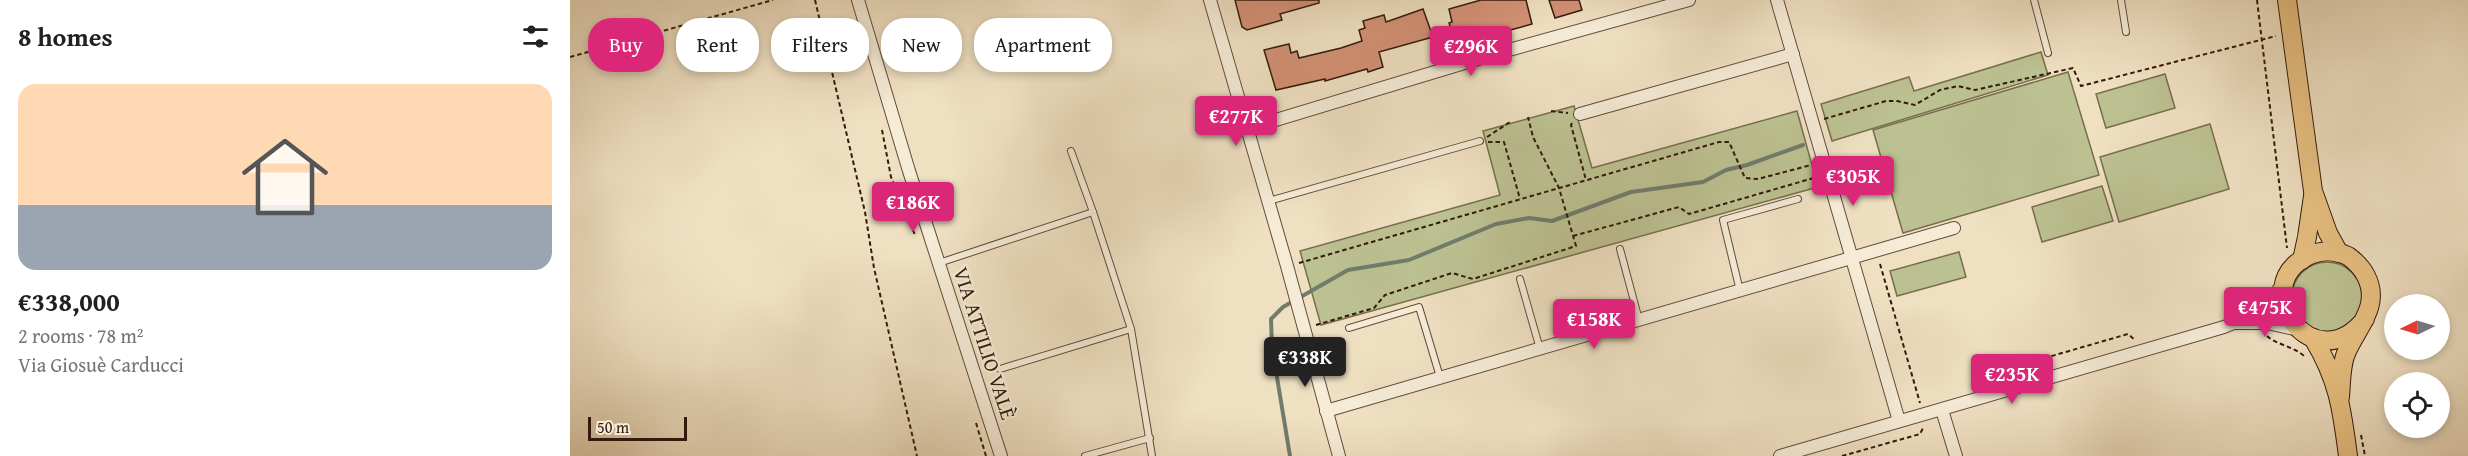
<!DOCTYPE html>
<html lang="en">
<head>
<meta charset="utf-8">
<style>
  body { margin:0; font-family:"Gentium Book Plus",serif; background:#f2f2f2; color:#202124; height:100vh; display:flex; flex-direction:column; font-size:22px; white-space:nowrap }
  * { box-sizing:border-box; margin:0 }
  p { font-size:20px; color:#757577 }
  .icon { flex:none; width:33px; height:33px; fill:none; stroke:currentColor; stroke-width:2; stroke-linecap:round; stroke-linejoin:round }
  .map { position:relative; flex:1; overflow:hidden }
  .panel { display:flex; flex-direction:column; background:#fff; width:570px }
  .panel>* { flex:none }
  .banner { position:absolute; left:18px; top:18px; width:570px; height:54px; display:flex; gap:12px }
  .needle { width:39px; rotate:265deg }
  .controls { position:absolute; left:1814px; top:294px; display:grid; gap:12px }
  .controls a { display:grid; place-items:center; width:66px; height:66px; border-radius:50%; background:#fff; box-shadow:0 3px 9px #0003; font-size:30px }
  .scale { position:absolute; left:18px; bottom:15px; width:99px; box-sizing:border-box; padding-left:6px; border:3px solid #331a0b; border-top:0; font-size:16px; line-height:21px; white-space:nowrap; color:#331a0b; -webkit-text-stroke:4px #f5ebd7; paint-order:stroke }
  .price { position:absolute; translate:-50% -51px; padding:0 14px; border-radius:6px; background:#db2777; color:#fff; font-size:20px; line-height:39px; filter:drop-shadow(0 2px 3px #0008) }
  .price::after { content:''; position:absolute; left:50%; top:36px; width:18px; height:14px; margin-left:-9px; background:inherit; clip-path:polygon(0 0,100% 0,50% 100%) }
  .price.selected { background:#222; color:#fff }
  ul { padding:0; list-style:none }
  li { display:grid; align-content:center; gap:12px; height:318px; padding:0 18px }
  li+li { border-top:2px solid #e0e0e0 }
  li span { display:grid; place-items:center; height:186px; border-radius:18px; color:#555 }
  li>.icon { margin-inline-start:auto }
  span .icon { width:108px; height:108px; fill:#fffc; stroke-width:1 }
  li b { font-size:26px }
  h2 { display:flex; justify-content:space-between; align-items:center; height:72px; padding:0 18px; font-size:26px }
  .tag { padding:0 21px; border-radius:24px; background:#fff; box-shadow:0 3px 9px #0003; font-size:21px; line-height:54px }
  .tag.selected { background:#db2777; color:#fff }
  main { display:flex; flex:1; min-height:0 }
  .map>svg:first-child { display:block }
</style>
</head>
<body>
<main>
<section class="panel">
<h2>8 homes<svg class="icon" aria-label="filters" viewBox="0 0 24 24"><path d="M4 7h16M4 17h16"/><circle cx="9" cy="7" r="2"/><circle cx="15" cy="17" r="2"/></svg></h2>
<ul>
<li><span style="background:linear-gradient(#ffd9b3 65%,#9aa5b1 0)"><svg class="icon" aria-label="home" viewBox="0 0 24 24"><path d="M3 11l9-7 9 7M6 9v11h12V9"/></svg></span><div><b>€338,000</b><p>2 rooms · 78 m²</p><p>Via Giosuè Carducci</p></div></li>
</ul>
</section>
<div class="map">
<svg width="1898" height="456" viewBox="0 0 1898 456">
  <rect width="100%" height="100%" fill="#efe0c2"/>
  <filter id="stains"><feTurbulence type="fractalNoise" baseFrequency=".00333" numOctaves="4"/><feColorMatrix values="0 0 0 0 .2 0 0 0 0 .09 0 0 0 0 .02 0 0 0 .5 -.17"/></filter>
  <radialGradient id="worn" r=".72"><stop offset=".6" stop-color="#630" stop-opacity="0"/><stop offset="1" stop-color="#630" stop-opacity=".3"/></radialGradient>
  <!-- green -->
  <g fill="#bcc191" stroke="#786e4e" stroke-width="1.5">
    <polygon points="1471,52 1478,75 1262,141 1251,104 1339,77 1344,91"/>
    <polygon points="1498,72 1529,175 1333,233 1303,130"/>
    <polygon points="1595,74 1605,108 1536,128 1526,94"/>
    <polygon points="1004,106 1022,168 1227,111 1248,187 751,325 730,251 930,195 913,131"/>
    <polygon points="1640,124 1659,189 1549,222 1530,157"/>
    <polygon points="1532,186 1543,221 1472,242 1462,207"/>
    <polygon points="1389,252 1396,277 1327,296 1320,271"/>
    <circle cx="1757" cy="297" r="35"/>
  </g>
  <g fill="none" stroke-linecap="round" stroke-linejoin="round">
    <!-- stream -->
    <polyline stroke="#717c6c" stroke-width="4" points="720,456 702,347 701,319 713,307 778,270 839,260 926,224 959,218 982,221 1061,192 1133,182 1156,170 1177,165 1233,145"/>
  </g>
  <!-- building -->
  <g fill="#d39175" stroke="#331a0b" stroke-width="1.5">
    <polygon points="665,0 749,0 749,3 710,14 712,20 677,30 672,27"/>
    <polygon points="911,0 956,0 962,24 886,45 879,23 882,22 879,9"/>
    <polygon points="979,0 1009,0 1012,10 985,18"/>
    <polygon points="853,9 863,37 809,52 813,67 798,72 797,69 755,81 755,79 706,90 694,50 719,44 721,53 727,51 729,58 771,48 792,41 789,30 795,28 793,21 814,15 816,22"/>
  </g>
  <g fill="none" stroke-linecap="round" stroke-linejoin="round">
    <defs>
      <g id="service">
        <polyline points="1464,0 1478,53"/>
        <polyline points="1551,0 1556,32"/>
        <polyline points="501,151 523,212 561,329 582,456"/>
        <polyline points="699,201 910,141"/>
        <polyline points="1050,249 1069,320"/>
        <polyline points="369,263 523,212"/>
        <polyline points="950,279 970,349"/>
        <polyline points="1170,291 1153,220 1228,199"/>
        <polyline points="779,328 849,307 870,377"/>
        <polyline points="430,369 561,329"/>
        <polyline points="515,456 580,438"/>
      </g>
      <g id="minor">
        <polyline points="288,0 339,171 431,456"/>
        <polyline points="640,0 717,266 769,456"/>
        <polyline points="1207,0 1329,421"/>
        <polyline points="1010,114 1223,54"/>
        <polyline points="676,129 921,55 1119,0"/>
        <polyline points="1666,323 1697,323 1729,330"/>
        <polyline points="1372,410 1386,456"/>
        <polyline points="756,411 1384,228"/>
        <path d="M1210,456L1654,327C1678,318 1697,303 1714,284"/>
      </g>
      <g id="primary">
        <polyline points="1717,0 1743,191 1758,233 1769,253"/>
        <polyline points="1732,260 1737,237 1743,196"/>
        <path d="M1743,338C1768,379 1772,409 1778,456"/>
        <path d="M1770,397C1771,384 1771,368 1775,356C1785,329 1812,307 1796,276C1792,268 1785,261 1778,256C1765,250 1750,250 1738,256C1675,287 1744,383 1795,319"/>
      </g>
    </defs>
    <!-- service casing -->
    <use href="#service" stroke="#624c39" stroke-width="8"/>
    <!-- minor casing -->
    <use href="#minor" stroke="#624c39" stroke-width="14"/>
    <!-- primary casing -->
    <use href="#primary" stroke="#331a0b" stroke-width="20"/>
    <!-- path -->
    <g stroke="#331a0b" stroke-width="2" stroke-dasharray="4.5 3" stroke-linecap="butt">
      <polyline points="245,0 295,212 304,268 347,456"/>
      <polyline points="1687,0 1717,248"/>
      <polyline points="0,57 203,0"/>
      <polyline points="981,111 998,113"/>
      <polyline points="1254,119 1316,101 1327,101 1345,105 1370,90 1388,86 1405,90 1503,68 1511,86 1706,36"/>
      <polyline points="1002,123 1001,125 1016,180"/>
      <polyline points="312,130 321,177 345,235"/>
      <polyline points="917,137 940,122"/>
      <polyline points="918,142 934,142 950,199"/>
      <polyline points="1003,236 1109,207 1119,214 1247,177"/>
      <polyline points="729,263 1149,142 1159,142 1175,178 1188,179 1241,165"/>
      <polyline points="1310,264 1350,403"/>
      <polyline points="746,325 804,308 815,295 882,273 903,279 1006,246 989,188 963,137 958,117"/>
      <path d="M1697,336C1707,345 1723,346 1734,356"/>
      <polyline points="1437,377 1440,368 1558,334 1565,340"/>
      <polyline points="406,423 416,456"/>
      <polyline points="1791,435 1795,456"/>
      <polyline points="1272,456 1350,434 1353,428"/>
    </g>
    <!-- service -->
    <use href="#service" stroke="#f5ebd7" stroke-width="6"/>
    <!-- minor -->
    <use href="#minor" stroke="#f5ebd7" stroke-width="12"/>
    <!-- primary -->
    <use href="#primary" stroke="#e8c081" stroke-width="18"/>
  </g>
  <g text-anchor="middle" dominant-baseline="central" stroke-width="4.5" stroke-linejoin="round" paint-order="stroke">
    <!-- street labels -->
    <g font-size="21" fill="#331a0b" stroke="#f5ebd7">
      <text transform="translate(415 343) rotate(72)">VIA ATTILIO VALÈ</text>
    </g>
  </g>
  <rect width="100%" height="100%" filter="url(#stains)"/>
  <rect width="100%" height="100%" fill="url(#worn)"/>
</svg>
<div class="controls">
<a><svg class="needle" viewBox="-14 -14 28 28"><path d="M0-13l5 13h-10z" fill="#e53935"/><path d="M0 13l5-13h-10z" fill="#757577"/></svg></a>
<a><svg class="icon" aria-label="locate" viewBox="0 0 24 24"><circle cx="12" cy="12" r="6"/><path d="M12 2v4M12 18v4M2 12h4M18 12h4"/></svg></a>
</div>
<div class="scale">50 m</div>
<b class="price" style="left:901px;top:77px">€296K</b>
<b class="price" style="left:666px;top:147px">€277K</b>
<b class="price" style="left:1283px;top:207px">€305K</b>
<b class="price" style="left:343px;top:233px">€186K</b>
<b class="price" style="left:1695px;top:338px">€475K</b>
<b class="price" style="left:1024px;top:350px">€158K</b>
<b class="price selected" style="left:735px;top:388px">€338K</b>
<b class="price" style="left:1442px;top:405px">€235K</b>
<div class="banner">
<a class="tag selected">Buy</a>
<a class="tag">Rent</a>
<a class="tag">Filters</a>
<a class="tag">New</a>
<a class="tag">Apartment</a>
</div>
</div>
</main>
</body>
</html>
